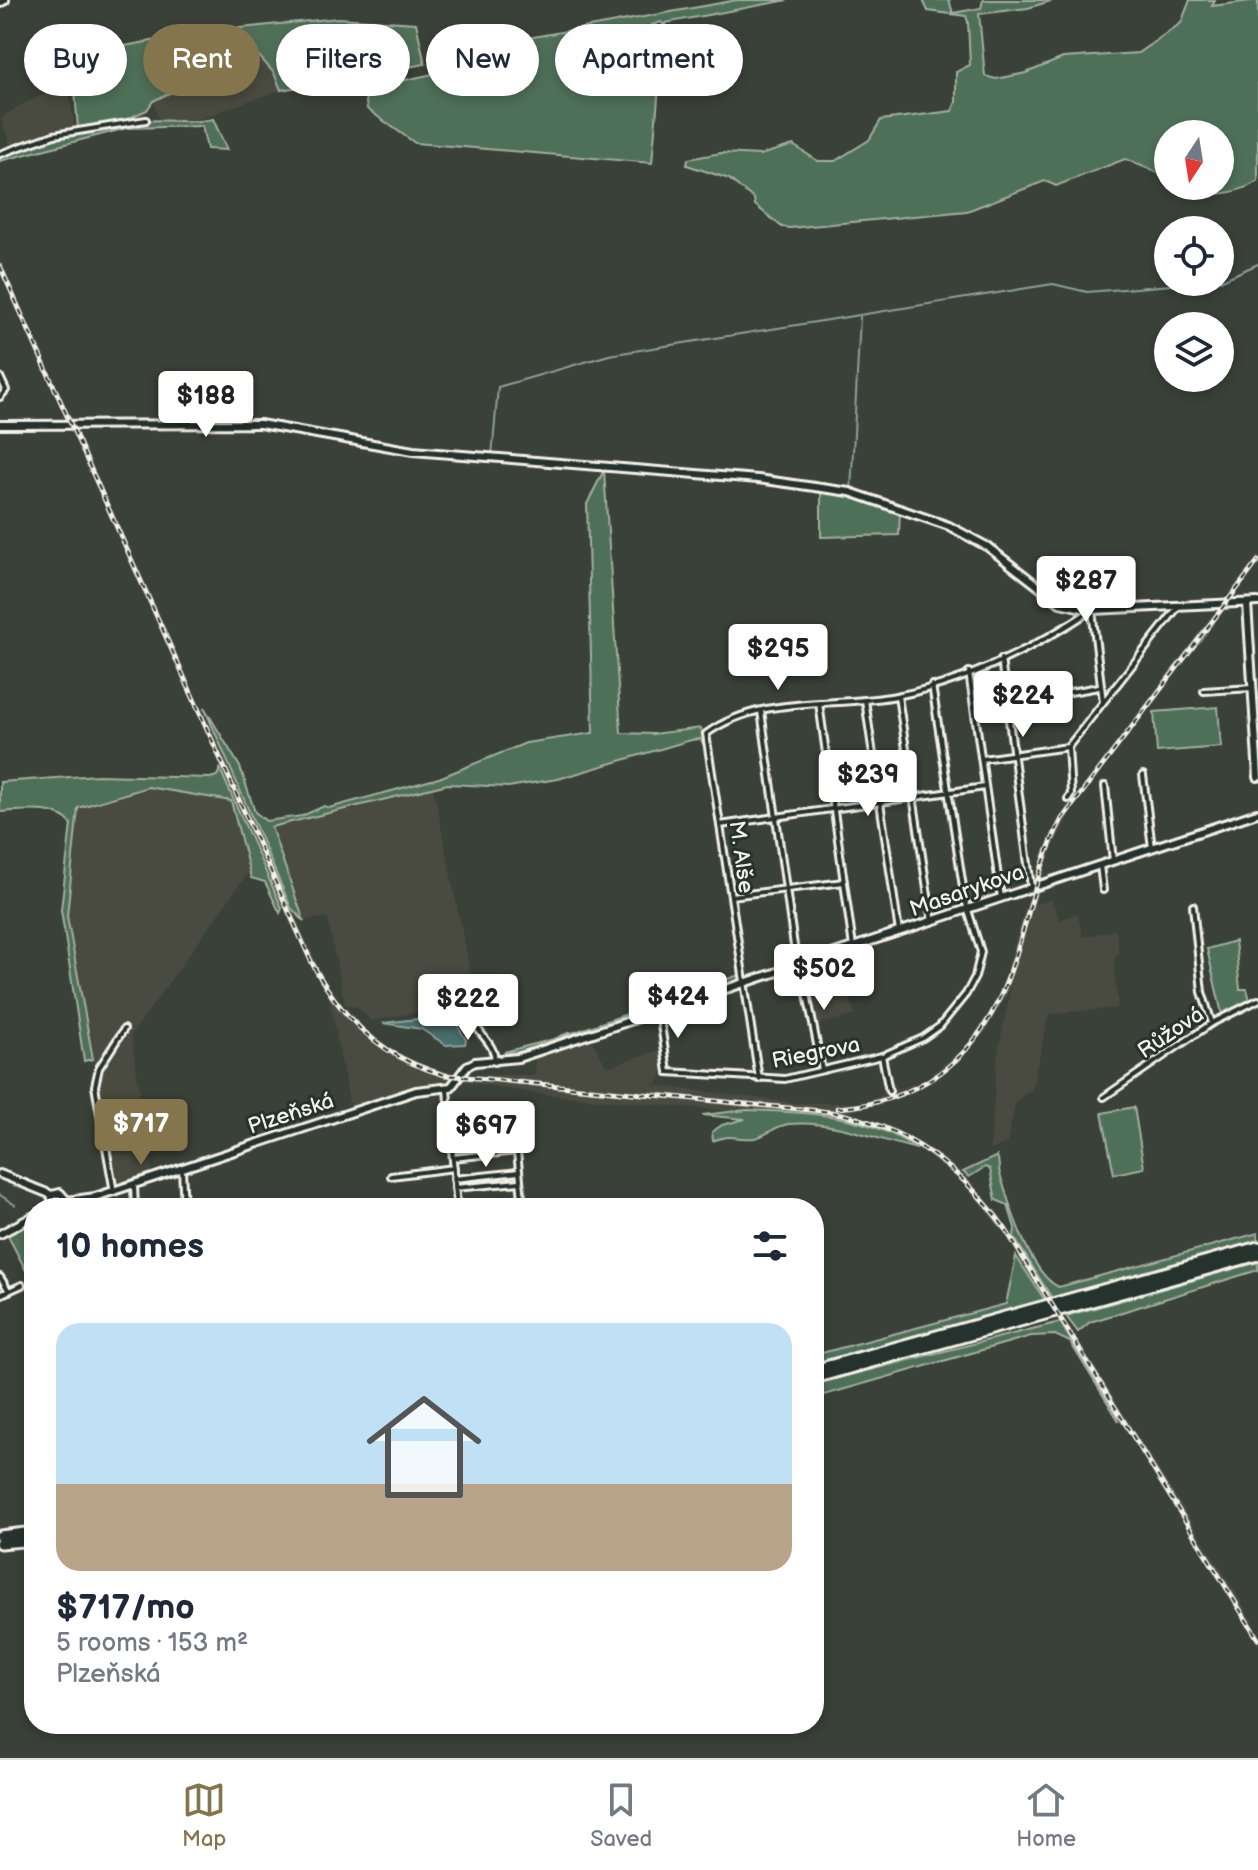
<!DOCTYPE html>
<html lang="en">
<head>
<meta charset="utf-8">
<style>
  body { margin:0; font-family:"Balsamiq Sans",sans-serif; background:#f2f2f3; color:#1f2937; height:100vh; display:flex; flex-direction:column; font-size:30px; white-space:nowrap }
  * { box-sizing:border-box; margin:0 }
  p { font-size:26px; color:#747a83 }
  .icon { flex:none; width:44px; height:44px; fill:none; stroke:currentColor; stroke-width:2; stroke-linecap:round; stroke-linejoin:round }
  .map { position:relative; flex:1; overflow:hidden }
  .sheet { position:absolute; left:24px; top:1198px; width:800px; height:536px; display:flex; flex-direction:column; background:#fff; border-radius:32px; box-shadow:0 4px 12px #0003 }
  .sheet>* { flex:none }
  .top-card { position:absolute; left:24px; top:24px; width:800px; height:72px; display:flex; gap:16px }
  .needle { width:52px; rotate:192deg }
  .controls { position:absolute; left:1154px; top:120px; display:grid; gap:16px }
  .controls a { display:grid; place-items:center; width:80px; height:80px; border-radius:50%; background:#fff; box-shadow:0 4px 12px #0003; font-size:40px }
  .price { position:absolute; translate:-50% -68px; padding:0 18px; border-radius:8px; background:#fff; color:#222; font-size:26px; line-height:52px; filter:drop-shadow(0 2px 4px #0008) }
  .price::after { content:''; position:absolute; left:50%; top:48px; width:24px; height:18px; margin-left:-12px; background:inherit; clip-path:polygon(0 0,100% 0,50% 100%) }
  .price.selected { background:#84754c; color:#fff }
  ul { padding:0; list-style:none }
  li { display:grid; align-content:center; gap:16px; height:424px; padding:0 32px }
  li+li { border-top:2px solid #e0e1e3 }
  li span { display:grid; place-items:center; height:248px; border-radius:24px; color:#555 }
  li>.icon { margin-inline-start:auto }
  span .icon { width:144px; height:144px; fill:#fffc; stroke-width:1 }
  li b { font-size:34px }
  h2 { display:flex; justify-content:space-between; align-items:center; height:96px; padding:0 32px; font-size:34px }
  .tag { padding:0 28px; border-radius:36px; background:#fff; box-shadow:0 4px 12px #0003; font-size:28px; line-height:72px }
  .tag.selected { background:#84754c; color:#fff }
  .tabs { display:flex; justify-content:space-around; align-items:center; height:112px; border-top:2px solid #e0e1e3; background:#fff; font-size:22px; color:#747a83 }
  .tabs a { display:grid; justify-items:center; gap:4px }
  .tabs .selected { color:#84754c }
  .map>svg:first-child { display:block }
</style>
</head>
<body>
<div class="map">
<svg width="1258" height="1758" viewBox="0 0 1258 1758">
  <rect width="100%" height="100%" fill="#3a4138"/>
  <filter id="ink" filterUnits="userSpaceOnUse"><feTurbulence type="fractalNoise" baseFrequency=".0125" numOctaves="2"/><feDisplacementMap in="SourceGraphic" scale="16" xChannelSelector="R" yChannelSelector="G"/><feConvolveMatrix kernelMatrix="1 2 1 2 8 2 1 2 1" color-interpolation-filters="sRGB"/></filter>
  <g filter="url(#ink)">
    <!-- built -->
    <g fill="#484b40">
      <polygon points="243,54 258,55 274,73 281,90 198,119 159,120 153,101 176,90 183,77"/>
      <polygon points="68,84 75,130 11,147 1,119 18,106"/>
      <polygon points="0,260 322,975 338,1001 366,1032 399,1054 441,1071 470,1075 535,1075 535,1057 592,1041 607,1067 663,1049 664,1068 658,1083 652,1085 797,1103 861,1103 924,1080 964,1048 997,1001 1043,851 1059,817 1258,555 1258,566 1251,576 1072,809 1050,854 1035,904 1052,900 1060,920 1077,913 1083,937 1116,930 1119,952 1114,959 1118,1008 1049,1014 1032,1089 1016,1101 1007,1143 990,1150 997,1059 1011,987 987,1030 950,1069 902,1097 848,1112 898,1130 935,1152 967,1177 996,1210 1235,1591 1258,1632 1258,1646 1230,1594 1003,1232 962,1182 920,1150 883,1131 837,1117 716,1110 541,1094 455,1080 450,1085 350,1107 330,1001 290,923 0,272"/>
      <polygon points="148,787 231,801 248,873 131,1035 152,1171 116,1185 67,916 78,808"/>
      <polygon points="433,787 474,989 487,1020 486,1031 477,1023 475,1015 457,1018 427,1010 372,1021 357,1007 345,1004 327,917 304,921 271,827"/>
      <polygon points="839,957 855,1015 816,1025 804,969"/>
    </g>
    <!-- green -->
    <g fill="#4f6f59" stroke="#a2b0a0" stroke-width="2">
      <polygon points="737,0 788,0 665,23 665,27 661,22 652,25 649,34 664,33 652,163 415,143 367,109 364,89 433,74 429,56"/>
      <path d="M923,0H949L953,13L981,8L983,0H1054L1028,8L979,14L985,76L996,79L1026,73L1063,58L1138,53L1181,23L1190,0H1215L1212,6L1258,0V181C1236,195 1205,199 1183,186H1220V134H1168V177L1125,159L1056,186L1045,181L967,211L790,228L782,227L755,205L754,199L729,179L687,165L688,159L721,153L760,155L793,145L818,161H835L869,140L881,120L952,111L956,102V72L970,65L968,22L966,16L928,11Z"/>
      <polygon points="338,18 416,23 425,64 281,90 274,73 258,55 243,54 184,77 176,90 153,101 147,110 123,121 78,129 74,78 88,64 119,47 201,32"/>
      <path d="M213,119L227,150L207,149L202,126L127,128L0,161V155C42,140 100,127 145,121C168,118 190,125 213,119Z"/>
      <polygon points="604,470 621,733 652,734 701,728 704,745 700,739 691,740 558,779 508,787 448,784 271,827 304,921 291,908 204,707 240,767 255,812 266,821 302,816 324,806 329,808 439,778 526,743 593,733 587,504"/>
      <polygon points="821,490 864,498 900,510 899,535 821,537"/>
      <polygon points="1218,707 1221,747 1157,752 1154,712"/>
      <path d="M220,769L282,908L280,913L265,882L251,878L231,801L148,787L78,808L67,916L93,1059L84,1061L61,910L71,824C57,805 21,811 0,812V782L98,775L210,778L217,776Z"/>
      <polygon points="1235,941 1240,989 1247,989 1250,1000 1222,1014 1207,949"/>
      <path d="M739,975L740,981L586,1032C579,1033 572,1032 568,1033C548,1041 528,1055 504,1052L558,1038Z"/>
      <polygon points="1134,1107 1144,1168 1114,1174 1102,1113"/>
      <path d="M747,1110C805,1112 867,1113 917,1149C874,1139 835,1120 789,1124C776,1125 768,1135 755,1138C740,1140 728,1133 713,1141L712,1132L722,1125L745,1119L702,1115Z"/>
      <path d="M997,1156C1000,1163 998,1167 1000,1174C1009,1203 1030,1275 1059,1287L1258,1233V1241L1053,1300L1014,1237L1015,1228L1008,1205L996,1200L990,1169L985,1167L969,1177L963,1172Z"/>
      <polygon points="34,1224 34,1286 7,1234"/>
      <polygon points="1016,1256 1046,1302 814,1363 814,1355 1006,1304"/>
      <polygon points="1258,1262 1258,1270 1090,1322 1078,1332 1066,1316"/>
      <polygon points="1060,1322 1119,1421 1070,1342 1055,1335 1031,1336 814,1398 814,1384"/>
    </g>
    <!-- water -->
    <polygon fill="#496e6c" stroke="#8da29e" stroke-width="2" points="426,1013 454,1020 466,1040 465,1044 446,1045 421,1029 383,1023 417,1019"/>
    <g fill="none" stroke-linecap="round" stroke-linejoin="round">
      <!-- stream -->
      <g stroke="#8da29e" stroke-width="2">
        <polyline points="1220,281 1258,264"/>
        <polyline points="492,456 498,387 609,355 1053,284 1087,292 1208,282"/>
        <polyline points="851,491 860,317"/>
        <polyline points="0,1195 15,1205"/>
      </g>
      <defs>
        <g id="street">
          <polyline points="0,154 54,135 146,120"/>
          <polyline points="0,377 6,390 0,397"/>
          <polyline points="1001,659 1031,887"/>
          <polyline points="969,672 1001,898"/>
          <polyline points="1204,691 1252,688"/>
          <polyline points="898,696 932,922"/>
          <polyline points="1035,698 1099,687"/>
          <polyline points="865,700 899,932"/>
          <polyline points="819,703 853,947"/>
          <polyline points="761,711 796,960 802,968 822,1070"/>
          <polyline points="1068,747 1071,794 1068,799"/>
          <polyline points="982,759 1068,747 1178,607"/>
          <polyline points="1143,775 1152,848"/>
          <polyline points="1105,786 1113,861"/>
          <polyline points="720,825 985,787"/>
          <polyline points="1100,865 1103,890"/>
          <polyline points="731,896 844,882"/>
          <polyline points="1193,906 1202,992 1212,1023"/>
          <polyline points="659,1011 668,1072 785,1079 882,1056 923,1038 940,1026 966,994 975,977 981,952 965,900 932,685"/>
          <path d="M472,1016C476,1035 495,1041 495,1062"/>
          <polyline points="882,1056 889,1091"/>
          <path d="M759,1079L706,734C761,694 834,708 896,696C965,683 1034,648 1092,610L1103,702"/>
          <polyline points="447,1089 457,1208"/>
          <polyline points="1104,1097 1212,1023 1258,1000"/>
          <polyline points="514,1124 523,1208"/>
          <polyline points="452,1150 516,1143"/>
          <polyline points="453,1158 517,1151"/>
          <polyline points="182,1169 184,1208"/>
          <polyline points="391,1176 454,1168"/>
          <polyline points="454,1179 519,1172"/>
          <polyline points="134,1186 135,1208"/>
          <polyline points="455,1188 520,1182"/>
          <polyline points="114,1192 95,1086 99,1068 124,1029"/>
          <polyline points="0,1277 9,1291"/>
          <polyline points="0,1295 22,1285"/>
        </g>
        <g id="secondary">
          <polyline points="0,3 5,0"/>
          <polyline points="0,425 260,424 413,451 758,479 850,492 949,526 988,547 1060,603 1092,610 1258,602"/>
          <polyline points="1247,603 1258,777"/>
          <polyline points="0,1174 52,1195"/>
          <polyline points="52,1195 60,1193 67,1201 95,1197 416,1091 451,1087 467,1066 475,1062 518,1058 1257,813"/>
          <polyline points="52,1195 52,1208"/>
          <polyline points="0,1234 34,1216"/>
        </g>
        <g id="highway">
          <polyline points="814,1370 1258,1247"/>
          <polyline points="814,1378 1258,1255"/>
          <polyline points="0,1536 34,1532"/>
          <polyline points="0,1543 34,1540"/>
        </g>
      </defs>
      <!-- street casing -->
      <use href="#street" stroke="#f4f1e8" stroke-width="10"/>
      <!-- secondary casing -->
      <use href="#secondary" stroke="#f4f1e8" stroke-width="12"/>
      <!-- highway casing -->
      <use href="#highway" stroke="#f4f1e8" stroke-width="15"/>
      <!-- street -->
      <use href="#street" stroke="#26332d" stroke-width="4"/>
      <!-- secondary -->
      <use href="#secondary" stroke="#26332d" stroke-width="6"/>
      <!-- highway -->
      <use href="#highway" stroke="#26332d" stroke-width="9"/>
      <defs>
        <g id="rail">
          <path d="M0,266L311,961C340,1018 382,1058 445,1075L831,1112C905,1125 964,1170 1006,1230L1258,1639"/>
          <path d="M837,1108C874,1106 910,1094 940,1073C1025,1011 1017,904 1062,819L1258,561"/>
        </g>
      </defs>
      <!-- rail casing -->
      <use href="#rail" stroke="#f4f1e8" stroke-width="5"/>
      <!-- rail -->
      <use href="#rail" stroke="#26332d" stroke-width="2" stroke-dasharray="6" stroke-linecap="butt"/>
    </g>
  </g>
  <g text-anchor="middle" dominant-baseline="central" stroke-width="6" stroke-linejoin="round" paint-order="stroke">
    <!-- street labels -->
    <g font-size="22" fill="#f4f1e8" stroke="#26332d">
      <text transform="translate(741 857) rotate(82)">M. Alše</text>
      <text transform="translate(967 891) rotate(-19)">Masarykova</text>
      <text transform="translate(1171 1033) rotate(-34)">Růžová</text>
      <text transform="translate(816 1053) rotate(-11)">Riegrova</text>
      <text transform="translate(291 1114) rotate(-18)">Plzeňská</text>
    </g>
  </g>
</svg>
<div class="controls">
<a><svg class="needle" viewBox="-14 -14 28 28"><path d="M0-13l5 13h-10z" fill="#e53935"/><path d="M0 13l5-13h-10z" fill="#747a83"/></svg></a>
<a><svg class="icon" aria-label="locate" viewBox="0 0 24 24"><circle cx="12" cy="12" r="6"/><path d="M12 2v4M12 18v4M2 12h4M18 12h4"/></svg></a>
<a><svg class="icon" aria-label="layers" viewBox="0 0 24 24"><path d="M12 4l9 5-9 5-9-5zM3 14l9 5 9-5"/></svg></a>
</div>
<b class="price" style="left:206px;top:439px">$188</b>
<b class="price" style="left:1086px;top:624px">$287</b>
<b class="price" style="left:778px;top:692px">$295</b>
<b class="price" style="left:1023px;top:739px">$224</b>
<b class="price" style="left:868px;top:818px">$239</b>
<b class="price" style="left:824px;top:1012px">$502</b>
<b class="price" style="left:678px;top:1040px">$424</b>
<b class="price" style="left:468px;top:1042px">$222</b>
<b class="price selected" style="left:141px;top:1167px">$717</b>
<b class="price" style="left:486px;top:1169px">$697</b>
<div class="top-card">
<a class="tag">Buy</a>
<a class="tag selected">Rent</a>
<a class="tag">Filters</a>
<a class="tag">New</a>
<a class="tag">Apartment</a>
</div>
<section class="sheet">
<h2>10 homes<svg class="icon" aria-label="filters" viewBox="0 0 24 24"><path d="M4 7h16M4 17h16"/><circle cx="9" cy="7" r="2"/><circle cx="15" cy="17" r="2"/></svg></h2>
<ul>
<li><span style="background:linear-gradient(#bfe0f5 65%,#b9a48a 0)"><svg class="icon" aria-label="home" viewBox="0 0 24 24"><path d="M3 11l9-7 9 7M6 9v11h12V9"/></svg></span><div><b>$717/mo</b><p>5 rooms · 153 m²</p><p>Plzeňská</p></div></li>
</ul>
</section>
</div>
<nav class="tabs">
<a class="selected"><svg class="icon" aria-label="map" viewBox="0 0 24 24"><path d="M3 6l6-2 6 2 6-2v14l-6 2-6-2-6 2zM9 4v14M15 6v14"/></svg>Map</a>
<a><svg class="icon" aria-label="saved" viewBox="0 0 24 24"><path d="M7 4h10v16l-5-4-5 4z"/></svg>Saved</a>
<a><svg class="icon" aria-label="home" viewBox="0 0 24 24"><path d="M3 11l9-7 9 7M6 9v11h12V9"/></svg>Home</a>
</nav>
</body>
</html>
